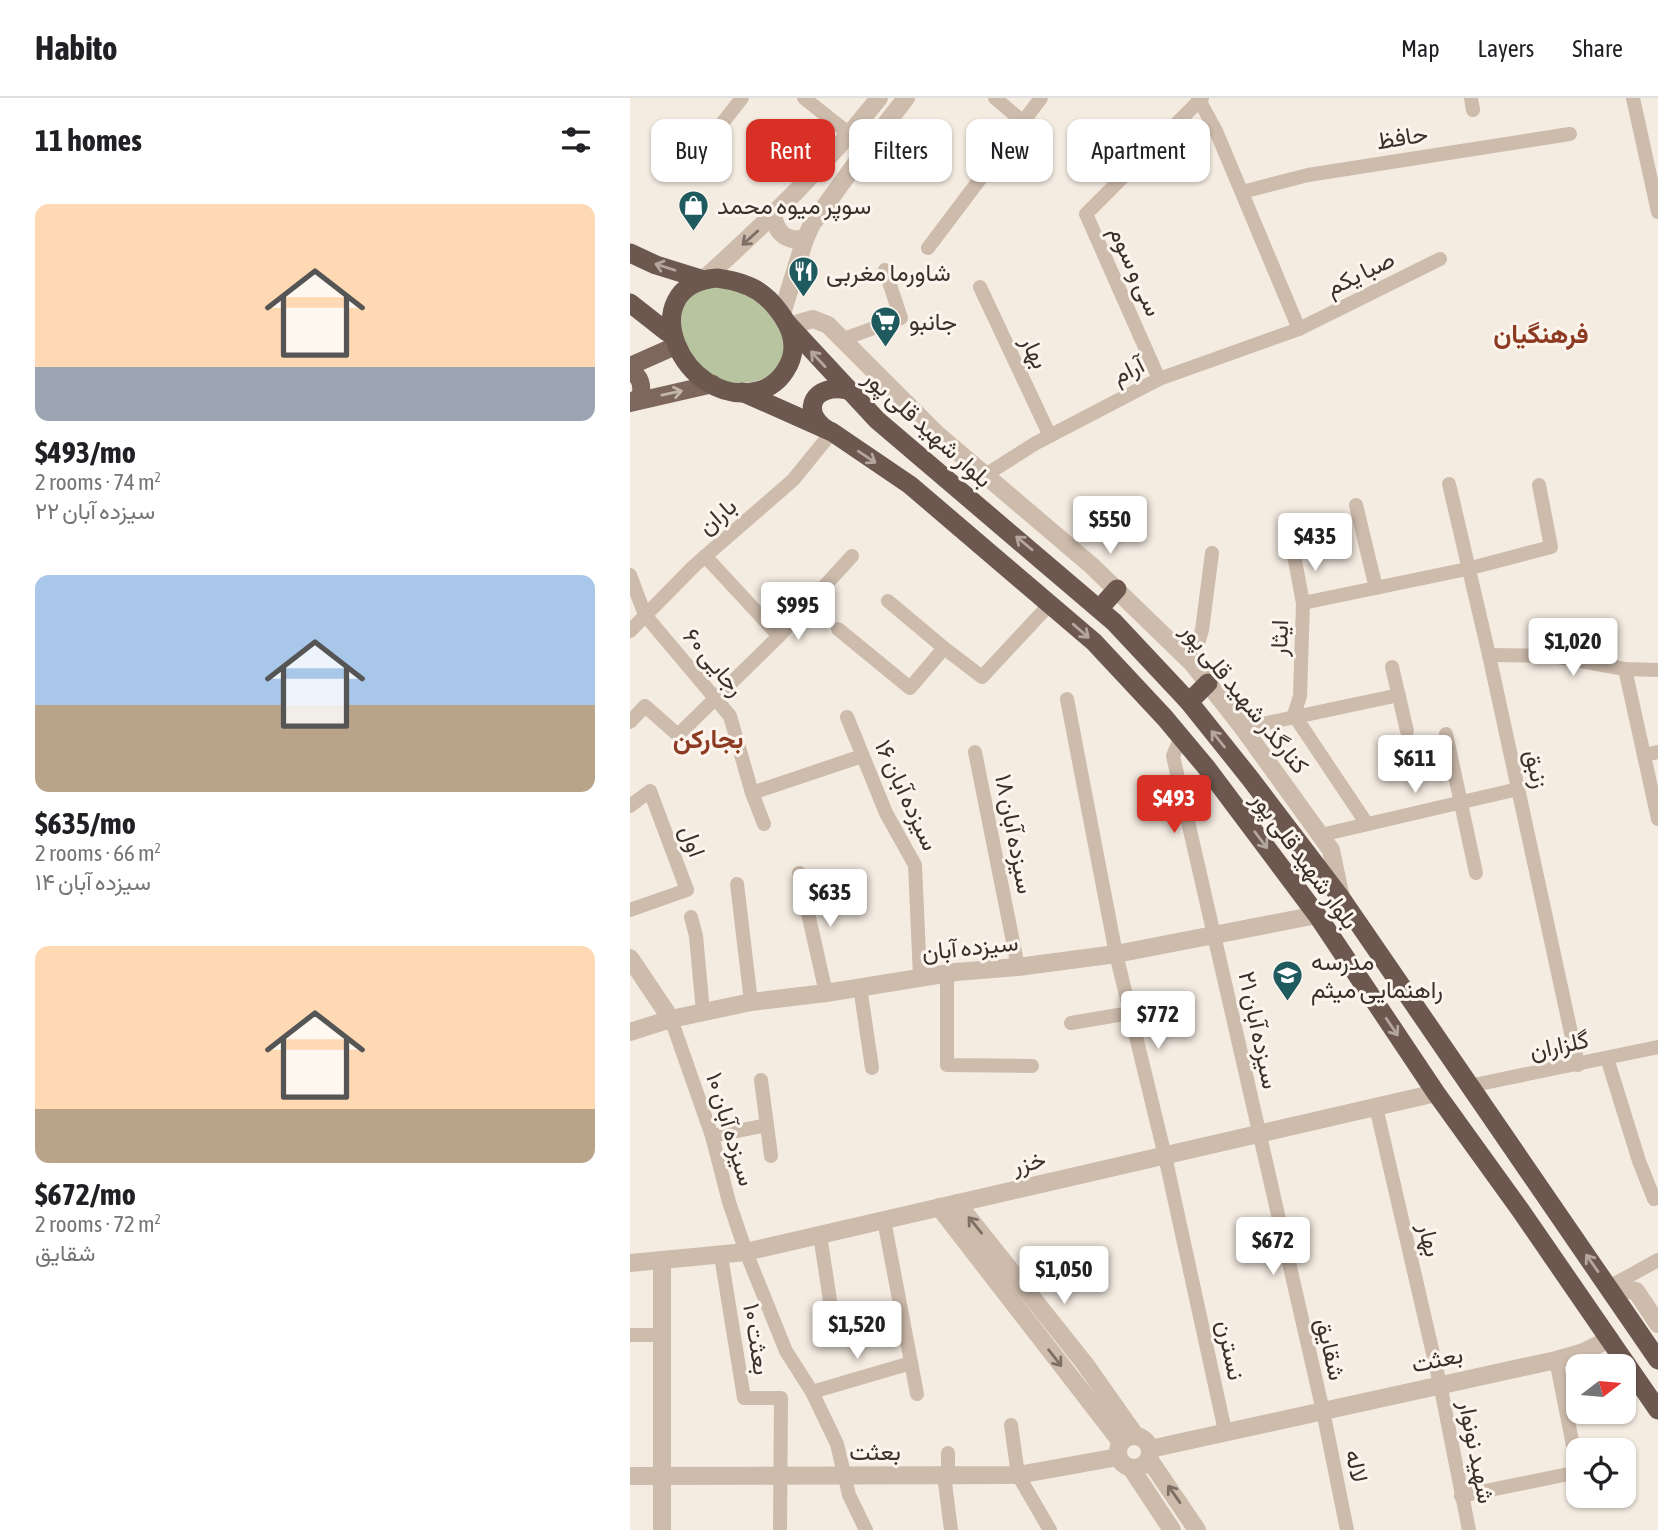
<!DOCTYPE html>
<html lang="en">
<head>
<meta charset="utf-8">
<style>
  body { margin:0; font-family:"Asap Condensed",Vazirmatn,sans-serif; background:#f6f6f6; color:#202124; height:100vh; display:flex; flex-direction:column; font-size:26px; white-space:nowrap }
  * { box-sizing:border-box; margin:0 }
  p { font-size:23px; color:#757577 }
  .icon { flex:none; width:38px; height:38px; fill:none; stroke:currentColor; stroke-width:2; stroke-linecap:round; stroke-linejoin:round }
  .map { position:relative; flex:1; overflow:hidden }
  .panel { display:flex; flex-direction:column; background:#fff; width:630px }
  .panel>* { flex:none }
  .guide { position:absolute; left:21px; top:21px; width:665px; height:63px; display:flex; gap:14px }
  .needle { width:46px; rotate:74deg }
  .controls { position:absolute; left:936px; top:1256px; display:grid; gap:14px }
  .controls a { display:grid; place-items:center; width:70px; height:70px; border-radius:14px; background:#fff; box-shadow:0 2px 5px #0004; font-size:35px }
  .price { position:absolute; translate:-50% -60px; padding:0 16px; border-radius:7px; background:#fff; color:#222; font-size:23px; line-height:46px; filter:drop-shadow(0 2px 4px #0008) }
  .price::after { content:''; position:absolute; left:50%; top:42px; width:21px; height:16px; margin-left:-10px; background:inherit; clip-path:polygon(0 0,100% 0,50% 100%) }
  .price.current { background:#d93025; color:#fff }
  ul { padding:0; list-style:none }
  li { display:grid; align-content:center; gap:14px; height:371px; padding:0 35px }
  li span { display:grid; place-items:center; height:217px; border-radius:14px; color:#555 }
  li>.icon { margin-inline-start:auto }
  span .icon { width:126px; height:126px; fill:#fffc; stroke-width:1 }
  li b { font-size:30px }
  h2 { display:flex; justify-content:space-between; align-items:center; height:84px; padding:0 35px; font-size:30px }
  .pill { padding:0 24px; border-radius:14px; background:#fff; box-shadow:0 2px 5px #0004; font-size:24px; line-height:63px }
  .pill.current { background:#d93025; color:#fff }
  header { display:flex; align-items:center; gap:42px; box-sizing:border-box; height:98px; padding:0 35px; background:#fff; border-bottom:2px solid #e0e0e0 }
  header strong { font-size:33px }
  nav { display:flex; gap:38px; margin-inline-start:auto; font-size:24px }
  main { display:flex; flex:1; min-height:0 }
  .map>svg:first-child { display:block }
</style>
</head>
<body>
<header>
<strong>Habito</strong>
<nav><a>Map</a><a>Layers</a><a>Share</a></nav>
</header>
<main>
<section class="panel">
<h2>11 homes<svg class="icon" aria-label="filters" viewBox="0 0 24 24"><path d="M4 7h16M4 17h16"/><circle cx="9" cy="7" r="2"/><circle cx="15" cy="17" r="2"/></svg></h2>
<ul>
<li><span style="background:linear-gradient(#ffd9b3 75%,#9aa5b1 0)"><svg class="icon" aria-label="home" viewBox="0 0 24 24"><path d="M3 11l9-7 9 7M6 9v11h12V9"/></svg></span><div><b>$493/mo</b><p>2 rooms · 74 m²</p><p>سیزده آبان ۲۲</p></div></li>
<li><span style="background:linear-gradient(#a9c7e8 60%,#b9a48a 0)"><svg class="icon" aria-label="home" viewBox="0 0 24 24"><path d="M3 11l9-7 9 7M6 9v11h12V9"/></svg></span><div><b>$635/mo</b><p>2 rooms · 66 m²</p><p>سیزده آبان ۱۴</p></div></li>
<li><span style="background:linear-gradient(#ffd9b3 75%,#b9a48a 0)"><svg class="icon" aria-label="home" viewBox="0 0 24 24"><path d="M3 11l9-7 9 7M6 9v11h12V9"/></svg></span><div><b>$672/mo</b><p>2 rooms · 72 m²</p><p>شقایق</p></div></li>
</ul>
</section>
<div class="map">
<svg width="1028" height="1432" viewBox="0 0 1028 1432">
  <rect width="100%" height="100%" fill="#f4ebe1"/>
  <!-- green -->
  <path fill="#b8c4a0" d="M85,188C96,191 112,193 122,199C135,208 147,221 153,236C167,275 122,293 91,282C76,276 62,258 49,248L48,206L63,192Z"/>
  <g fill="none" stroke-linecap="round" stroke-linejoin="round">
    <!-- minor -->
    <g stroke="#cdbbac" stroke-width="14">
      <polyline points="174,0 237,50"/>
      <polyline points="365,0 392,23"/>
      <polyline points="568,0 586,33 669,231"/>
      <polyline points="841,0 843,12"/>
      <polyline points="1003,0 1028,114"/>
      <polyline points="90,28 112,0"/>
      <polyline points="612,94 678,77 940,36"/>
      <polyline points="298,150 411,0"/>
      <polyline points="350,189 420,338"/>
      <polyline points="211,242 271,220 255,172"/>
      <polyline points="529,281 456,116 572,0"/>
      <polyline points="357,376 406,345 529,281 669,231 810,161"/>
      <polyline points="819,386 859,557 948,967"/>
      <polyline points="726,407 746,490"/>
      <polyline points="663,452 673,505"/>
      <polyline points="75,458 149,538"/>
      <polyline points="0,477 15,517 100,618 122,695 134,726"/>
      <polyline points="258,503 314,550 352,579 420,506"/>
      <polyline points="208,531 280,590 314,550"/>
      <polyline points="0,533 64,468 163,382 202,334"/>
      <polyline points="859,557 923,558 995,571 1028,572"/>
      <polyline points="562,565 572,532 582,455"/>
      <polyline points="762,569 777,633"/>
      <polyline points="995,571 1028,721"/>
      <polyline points="437,601 486,856 535,1058 595,1333"/>
      <polyline points="217,619 256,715 285,767 290,879"/>
      <polyline points="0,624 15,608 48,637 149,538 222,458"/>
      <polyline points="613,630 769,597"/>
      <polyline points="816,636 846,775"/>
      <polyline points="551,639 543,658 693,1313 717,1432"/>
      <polyline points="345,654 388,869"/>
      <polyline points="1014,657 1028,654"/>
      <polyline points="122,695 232,658"/>
      <polyline points="0,708 20,693 57,792 0,812"/>
      <polyline points="737,726 664,617 670,598 673,505 837,471 921,449 909,387"/>
      <polyline points="691,737 888,691"/>
      <polyline points="169,775 196,895"/>
      <polyline points="107,786 121,904"/>
      <polyline points="61,819 66,838 73,914"/>
      <polyline points="317,875 317,967 402,968"/>
      <polyline points="230,889 242,970"/>
      <polyline points="41,921 82,1038 99,1104 116,1154 156,1253 182,1294 207,1346 219,1397 236,1432"/>
      <polyline points="441,925 500,915"/>
      <polyline points="977,960 1009,1063 1024,1101"/>
      <polyline points="131,982 141,1058"/>
      <polyline points="839,988 1028,949"/>
      <polyline points="746,1009 810,1286 839,1432"/>
      <polyline points="82,1038 137,1027"/>
      <polyline points="254,1122 287,1296"/>
      <polyline points="190,1137 205,1235"/>
      <polyline points="91,1158 114,1300 151,1300 150,1432"/>
      <polyline points="979,1189 1028,1162"/>
      <polyline points="0,1237 33,1237"/>
      <polyline points="926,1262 948,1373"/>
      <polyline points="182,1294 281,1265"/>
      <polyline points="381,1327 388,1377 420,1432"/>
      <polyline points="314,1377 321,1432"/>
      <polyline points="318,1377 318,1355"/>
      <polyline points="831,1398 948,1374"/>
    </g>
    <!-- tertiary -->
    <g stroke="#cdbbac" stroke-width="18">
      <path d="M143,118C147,136 157,144 175,141"/>
      <path d="M74,181C137,124 197,66 249,0"/>
      <polyline points="151,219 175,141 182,126 237,50 276,0"/>
      <polyline points="159,228 183,221 198,227 307,336 462,468 562,565 613,630 701,752 711,800"/>
      <polyline points="0,860 41,921"/>
      <polyline points="0,934 41,921 121,904 196,895 326,874 388,869 486,856 687,817"/>
      <polyline points="327,1105 455,1266 505,1337"/>
      <polyline points="309,1109 491,1344"/>
      <polyline points="0,1165 116,1154 806,995"/>
      <polyline points="979,1189 1006,1193 1028,1226"/>
      <circle cx="504" cy="1354" r="16"/>
      <polyline points="520,1351 926,1262 951,1255 980,1241"/>
      <polyline points="519,1361 567,1432"/>
      <polyline points="501,1370 542,1432"/>
      <polyline points="0,1378 388,1377 488,1359"/>
      <polyline points="32,1432 32,1163"/>
    </g>
    <!-- primary -->
    <g stroke="#7d675c" stroke-width="18">
      <polyline points="0,268 43,249"/>
      <path d="M0,273C11,279 12,286 11,298L2,304"/>
      <polyline points="0,305 83,286"/>
    </g>
    <!-- trunk -->
    <g stroke="#6c584f" stroke-width="19">
      <polyline points="0,155 26,167 71,181"/>
      <path d="M87,180C101,182 116,185 128,193C142,202 159,223 162,240C167,263 150,288 127,293C52,311 0,187 87,180Z"/>
      <polyline points="0,205 37,234"/>
      <polyline points="156,224 247,322 484,524 559,604 619,679 711,800 1028,1262"/>
      <polyline points="112,294 202,334 280,387 464,544 535,620 576,669 687,817 806,995 891,1113 1028,1312"/>
      <path d="M196,331C169,312 185,285 217,292"/>
      <polyline points="469,511 487,491"/>
      <polyline points="559,604 578,585"/>
    </g>
  </g>
  <!-- one-way arrows -->
  <defs><path id="oneway-shaft" d="M-6 0H5M1.5-3L5.5 0L1.5 3" fill="none" stroke-width="1.6" stroke-linecap="round" stroke-linejoin="round" transform="scale(1.75)"/></defs>
  <g stroke="#7d6f65">
    <use href="#oneway-shaft" transform="translate(120 140) rotate(138)"/>
    <use href="#oneway-shaft" transform="translate(345 1127) rotate(-129)"/>
    <use href="#oneway-shaft" transform="translate(425 1260) rotate(52)"/>
    <use href="#oneway-shaft" transform="translate(544 1396) rotate(-125)"/>
  </g>
  <g stroke="#b4a69e">
    <use href="#oneway-shaft" transform="translate(35 169) rotate(-162)"/>
    <use href="#oneway-shaft" transform="translate(188 261) rotate(-133)"/>
    <use href="#oneway-shaft" transform="translate(237 359) rotate(34)"/>
    <use href="#oneway-shaft" transform="translate(394 445) rotate(-140)"/>
    <use href="#oneway-shaft" transform="translate(451 533) rotate(41)"/>
    <use href="#oneway-shaft" transform="translate(588 641) rotate(-129)"/>
    <use href="#oneway-shaft" transform="translate(631 742) rotate(53)"/>
    <use href="#oneway-shaft" transform="translate(762 929) rotate(56)"/>
    <use href="#oneway-shaft" transform="translate(962 1165) rotate(-125)"/>
  </g>
  <use stroke="#c2b5ac" href="#oneway-shaft" transform="translate(42 295) rotate(-12)"/>
  <!-- icons -->
  <defs>
    <symbol id="shop-pin" viewBox="-11 -11 22 30"><path d="M0 17L-7.5 6A9.5 9.5 0 1 1 7.5 6Z" fill="#1f5a5e" stroke="#fbf5ee"/><path d="M-5-2.5h2.3a2.7 3.5 0 0 1 5.4 0H5L5.5 6h-11ZM-1.5-2.5h3a1.5 2.3 0 0 0-3 0Z" fill="#fff"/></symbol>
    <symbol id="restaurant-pin" viewBox="-11 -11 22 30"><path d="M0 17L-7.5 6A9.5 9.5 0 1 1 7.5 6Z" fill="#1f5a5e" stroke="#fbf5ee"/><path d="M-5-6h1v4h1v-4h1v4h1v-4h1v5L-1.5 .5V6h-2V.5L-5-1ZM5-6V6H3V1.5H1.5Q1.5-4 5-6Z" fill="#fff"/></symbol>
    <symbol id="supermarket-pin" viewBox="-11 -11 22 30"><path d="M0 17L-7.5 6A9.5 9.5 0 1 1 7.5 6Z" fill="#1f5a5e" stroke="#fbf5ee"/><path d="M-6-5.5h2.5l.6 2H6L4.5 2H-2.5L-4.4-4H-6ZM-1.5 3.2a1.3 1.3 0 1 0 .1 0ZM3 3.2a1.3 1.3 0 1 0 .1 0Z" fill="#fff"/></symbol>
    <symbol id="school-pin" viewBox="-11 -11 22 30"><path d="M0 17L-7.5 6A9.5 9.5 0 1 1 7.5 6Z" fill="#1f5a5e" stroke="#fbf5ee"/><path d="M0-5L7-2L0 1L-7-2ZM-4 1L0 2.5L4 1V4Q0 6-4 4Z" fill="#fff"/></symbol>
  </defs>
  <g fill-rule="evenodd">
    <use href="#shop-pin" x="46" y="90" width="35" height="47"/>
    <use href="#restaurant-pin" x="156" y="156" width="35" height="47"/>
    <use href="#supermarket-pin" x="238" y="206" width="35" height="47"/>
    <use href="#school-pin" x="640" y="860" width="35" height="47"/>
  </g>
  <g text-anchor="middle" dominant-baseline="central" stroke-width="6" stroke-linejoin="round" paint-order="stroke">
    <!-- street labels -->
    <g font-size="24" fill="#3b302b" stroke="#fbf5ee">
      <text transform="translate(772 39) rotate(-9)">حافظ</text>
      <text transform="translate(506 173) rotate(66)">سی و سوم</text>
      <text transform="translate(730 175) rotate(-26)">صبا یکم</text>
      <text transform="translate(405 254) rotate(65)">بهار</text>
      <text transform="translate(498 272) rotate(-27)">آرام</text>
      <text transform="translate(298 330) rotate(42)">بلوار شهید قلی پور</text>
      <text transform="translate(87 418) rotate(-41)">باران</text>
      <text transform="translate(649 540) rotate(-88)">ایثار</text>
      <text transform="translate(84 564) rotate(50)">رجایی ۶۰</text>
      <text transform="translate(615 600) rotate(51)">کنارگذر شهید قلی پور</text>
      <text transform="translate(907 671) rotate(78)">زنبق</text>
      <text transform="translate(277 697) rotate(65)">سیزده آبان ۱۶</text>
      <text transform="translate(385 736) rotate(79)">سیزده آبان ۱۸</text>
      <text transform="translate(63 743) rotate(70)">اول</text>
      <text transform="translate(675 762) rotate(54)">بلوار شهید قلی پور</text>
      <text transform="translate(340 849) rotate(-6)">سیزده آبان</text>
      <text transform="translate(629 932) rotate(78)">سیزده آبان ۲۱</text>
      <text transform="translate(929 947) rotate(-12)">گلزاران</text>
      <text transform="translate(101 1031) rotate(73)">سیزده آبان ‍۱۰</text>
      <text transform="translate(399 1064) rotate(-13)">خزر</text>
      <text transform="translate(800 1142) rotate(77)">بهار</text>
      <text transform="translate(127 1241) rotate(81)">بعثت ۱۰</text>
      <text transform="translate(701 1251) rotate(77)">شقایق</text>
      <text transform="translate(601 1252) rotate(78)">نسترن</text>
      <text transform="translate(807 1261) rotate(-12)">بعثت</text>
      <text x="245" y="1353">بعثت</text>
      <text transform="translate(847 1354) rotate(79)">شهید نونوار</text>
      <text transform="translate(727 1368) rotate(78)">لاله</text>
    </g>
    <!-- poi labels -->
    <g font-size="24" fill="#3b302b" stroke="#fbf5ee" text-anchor="start">
      <text x="87" y="107">سوپر میوه محمد</text>
      <text x="196" y="174">شاورما مغربی</text>
      <text x="279" y="223">جانبو</text>
      <text x="681" y="863">مدرسه<tspan x="681" dy="28">راهنمایی میثم</tspan></text>
    </g>
    <!-- neighbourhood labels -->
    <g font-size="26" font-weight="bold" fill="#8c3b22" stroke="#fbf5ee">
      <text x="911" y="236">فرهنگیان</text>
      <text x="78" y="641">بجارکن</text>
    </g>
  </g>
</svg>
<div class="controls">
<a><svg class="needle" viewBox="-14 -14 28 28"><path d="M0-13l5 13h-10z" fill="#e53935"/><path d="M0 13l5-13h-10z" fill="#757577"/></svg></a>
<a><svg class="icon" aria-label="locate" viewBox="0 0 24 24"><circle cx="12" cy="12" r="6"/><path d="M12 2v4M12 18v4M2 12h4M18 12h4"/></svg></a>
</div>
<b class="price" style="left:480px;top:458px">$550</b>
<b class="price" style="left:685px;top:475px">$435</b>
<b class="price" style="left:168px;top:544px">$995</b>
<b class="price" style="left:943px;top:580px">$1,020</b>
<b class="price" style="left:785px;top:697px">$611</b>
<b class="price current" style="left:544px;top:737px">$493</b>
<b class="price" style="left:200px;top:831px">$635</b>
<b class="price" style="left:528px;top:953px">$772</b>
<b class="price" style="left:643px;top:1179px">$672</b>
<b class="price" style="left:434px;top:1208px">$1,050</b>
<b class="price" style="left:227px;top:1263px">$1,520</b>
<div class="guide">
<a class="pill">Buy</a>
<a class="pill current">Rent</a>
<a class="pill">Filters</a>
<a class="pill">New</a>
<a class="pill">Apartment</a>
</div>
</div>
</main>
</body>
</html>
